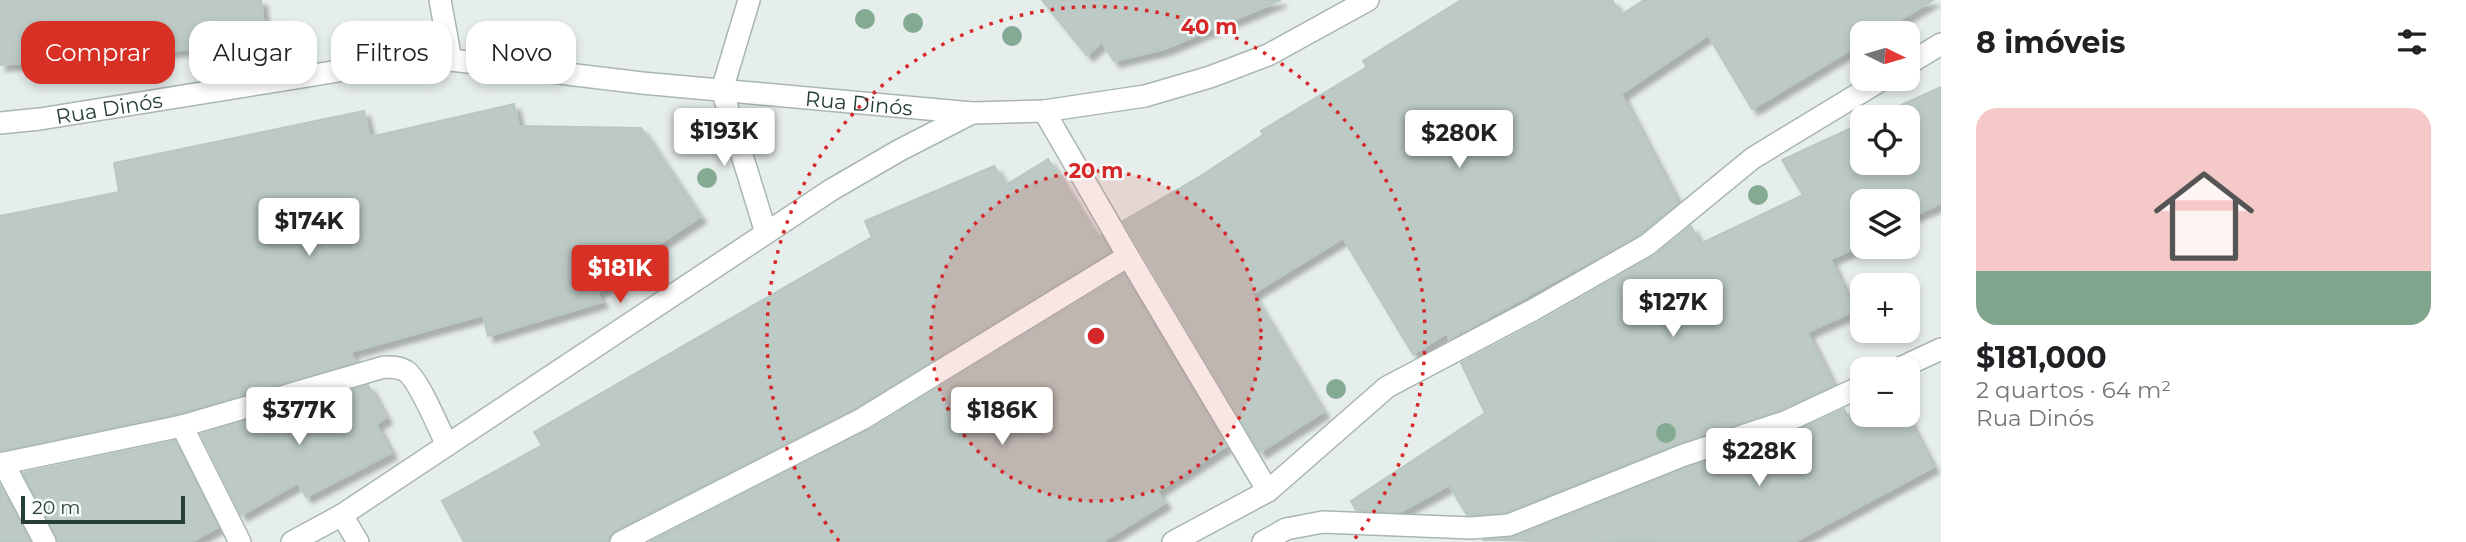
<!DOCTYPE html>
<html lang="pt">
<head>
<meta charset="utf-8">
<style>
  body { margin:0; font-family:Montserrat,sans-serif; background:#f2f2f2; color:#202124; height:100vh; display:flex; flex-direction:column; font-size:26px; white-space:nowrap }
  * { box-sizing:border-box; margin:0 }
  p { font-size:23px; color:#757577 }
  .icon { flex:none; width:38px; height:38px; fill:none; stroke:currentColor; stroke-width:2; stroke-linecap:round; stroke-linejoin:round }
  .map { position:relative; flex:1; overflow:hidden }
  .drawer { display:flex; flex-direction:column; background:#fff; width:525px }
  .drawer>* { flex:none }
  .top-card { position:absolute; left:21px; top:21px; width:665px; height:63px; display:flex; gap:14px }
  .needle { width:46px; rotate:95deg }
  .tools { position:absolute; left:1850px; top:21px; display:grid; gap:14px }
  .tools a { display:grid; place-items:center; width:70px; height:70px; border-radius:14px; background:#fff; box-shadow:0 4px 10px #0003; font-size:35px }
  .scale { position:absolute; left:21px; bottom:18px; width:164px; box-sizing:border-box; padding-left:7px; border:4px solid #263f39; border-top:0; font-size:19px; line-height:24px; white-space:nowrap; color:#263f39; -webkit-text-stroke:5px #f7fbf9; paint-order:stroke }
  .price { position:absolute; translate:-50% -60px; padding:0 16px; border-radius:7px; background:#fff; color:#222; font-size:23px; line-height:46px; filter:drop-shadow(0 2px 4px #0008) }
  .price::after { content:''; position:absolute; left:50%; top:42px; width:21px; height:16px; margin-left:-10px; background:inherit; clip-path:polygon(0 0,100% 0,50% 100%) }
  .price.on { background:#d93025; color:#fff }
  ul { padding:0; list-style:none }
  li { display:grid; align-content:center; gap:14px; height:371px; padding:0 35px }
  li span { display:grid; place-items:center; height:217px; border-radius:21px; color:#555 }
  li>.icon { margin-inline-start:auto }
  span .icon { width:126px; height:126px; fill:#fffc; stroke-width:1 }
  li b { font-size:30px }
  h2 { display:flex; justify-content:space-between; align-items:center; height:84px; padding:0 35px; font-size:30px }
  .tag { padding:0 24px; border-radius:21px; background:#fff; box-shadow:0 4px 10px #0003; font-size:24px; line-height:63px }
  .tag.on { background:#d93025; color:#fff }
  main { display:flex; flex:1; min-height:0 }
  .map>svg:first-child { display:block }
</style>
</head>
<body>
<main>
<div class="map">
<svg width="1941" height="542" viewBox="0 0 1941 542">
  <defs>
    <filter id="shadow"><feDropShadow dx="6" dy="6" stdDeviation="2" flood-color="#0004"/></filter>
  </defs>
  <rect width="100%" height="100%" fill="#e6eeeb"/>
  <!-- building -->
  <g fill="#bcc9c4" stroke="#b9c7c2" stroke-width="2" filter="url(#shadow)">
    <polygon points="0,0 261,0 266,43 0,65"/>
    <polygon points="1042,0 1281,0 1164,49 1114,61 1102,42 1087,55"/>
    <polygon points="1461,0 1612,0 1621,15 1644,0 1933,0 1878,33 1862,33 1862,43 1752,109 1708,35 1621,94 1678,203 1640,234 1449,339 1447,333 1413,354 1343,238 1252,294 1323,412 1260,452 1123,221 1199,177 1263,135 1261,131 1367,67 1363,61"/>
    <polygon points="1941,87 1941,203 1908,218 1910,223 1908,224 1908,201 1862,201 1862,245 1830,259 1854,311 1807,332 1833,385 1780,410 1679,443 1506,512 1467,515 1449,485 1400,512 1356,510 1351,501 1485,413 1461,363 1539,322 1654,256 1691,226 1700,244 1803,195 1782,160 1862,123 1862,163 1908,163 1908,117 1875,117"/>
    <polygon points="514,104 519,126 641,128 700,217 650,250 653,254 597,293 602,302 488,336 483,315 350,352 356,362 179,413 0,451 0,216 119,192 114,163 364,111 370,137"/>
    <polygon points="1048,159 1097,237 1101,235 1110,251 856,408 615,530 610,535 608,542 464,542 442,501 542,445 534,432 872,237 865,221 994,166 1006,185"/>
    <polygon points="1124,274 1226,446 1157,491 1165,503 1102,542 650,542 869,430"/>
    <polygon points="368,385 386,418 376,424 391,453 306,497 298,483 241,515 201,434"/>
    <polygon points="1844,409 1847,415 1906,415 1933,467 1794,542 1482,540 1514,537 1688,467 1789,434"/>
    <polygon points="175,441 218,527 191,542 58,542 23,473"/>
    <polygon points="0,485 30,542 0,542"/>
  </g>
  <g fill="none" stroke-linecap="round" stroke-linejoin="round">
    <defs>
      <g id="service">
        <polyline points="722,90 749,0"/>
        <polyline points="1898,369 1941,349"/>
        <polyline points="1263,542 1286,529 1323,522 1471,528 1509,525 1684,455 1785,422 1862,386"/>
      </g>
      <g id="minor">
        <polyline points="440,0 451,60"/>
        <polyline points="1908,64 1941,44"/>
        <polyline points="722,90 766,233"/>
        <polyline points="1128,256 1268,491"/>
        <polyline points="182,426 240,542"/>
        <polyline points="3,463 45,542"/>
        <path d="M0,464L182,426L384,367C391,367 399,367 406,371C419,380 439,429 447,445"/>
        <polyline points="342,515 358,542"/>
        <polyline points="292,542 342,515 831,190 900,150 972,113"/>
        <polyline points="621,542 862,419 1128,256 1044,111"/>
        <polyline points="1173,542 1268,491 1387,387 1533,310 1647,245 1753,158 1883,79"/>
      </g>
      <g id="tertiary">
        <path id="s1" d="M0,123L40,119L382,64L451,60L642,83L972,113L1044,111L1145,96L1210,77L1268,55L1368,0"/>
      </g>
    </defs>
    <!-- service casing -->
    <use href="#service" stroke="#a9b6b2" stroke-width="24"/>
    <!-- minor casing -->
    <use href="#minor" stroke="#a9b6b2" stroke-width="24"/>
    <!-- tertiary casing -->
    <use href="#tertiary" stroke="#a9b6b2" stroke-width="24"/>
    <!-- service -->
    <use href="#service" stroke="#fff" stroke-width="21"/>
    <!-- minor -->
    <use href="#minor" stroke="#fff" stroke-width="21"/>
    <!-- tertiary -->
    <use href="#tertiary" stroke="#fff" stroke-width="21"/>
  </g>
  <!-- trees -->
  <g fill="#84aa94">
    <circle cx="865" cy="19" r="10"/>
    <circle cx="913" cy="23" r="10"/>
    <circle cx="1012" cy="36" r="10"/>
    <circle cx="63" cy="45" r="10"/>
    <circle cx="707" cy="178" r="10"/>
    <circle cx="1758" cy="195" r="10"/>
    <circle cx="1336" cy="389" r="10"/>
    <circle cx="1666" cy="433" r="10"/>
  </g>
  <!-- distance rings -->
  <circle cx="1096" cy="336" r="165" fill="#d62828" fill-opacity=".12"/>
  <g fill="none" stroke="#d62828" stroke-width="3.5" stroke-dasharray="3.5 7">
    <circle cx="1096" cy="336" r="165"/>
    <path d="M839 541A329 329 0 1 1 1353 541"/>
  </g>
  <g text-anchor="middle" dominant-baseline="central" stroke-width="5" stroke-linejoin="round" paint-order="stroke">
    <!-- street labels -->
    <g font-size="21" fill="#263f39" stroke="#f7fbf9">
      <text stroke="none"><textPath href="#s1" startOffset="866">Rua Dinós</textPath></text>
      <text stroke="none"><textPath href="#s1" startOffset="110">Rua Dinós</textPath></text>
    </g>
  </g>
  <circle cx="1096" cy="336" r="10" fill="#d62828" stroke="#f7fbf9" stroke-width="3.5"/>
  <g font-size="21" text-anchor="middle" font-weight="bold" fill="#d62828" stroke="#f7fbf9" stroke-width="5" stroke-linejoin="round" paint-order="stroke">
    <text x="1209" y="34">40 m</text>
    <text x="1096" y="178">20 m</text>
  </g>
</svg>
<div class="tools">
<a><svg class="needle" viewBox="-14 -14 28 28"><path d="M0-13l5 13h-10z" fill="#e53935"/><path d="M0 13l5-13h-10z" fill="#757577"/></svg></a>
<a><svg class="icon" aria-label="locate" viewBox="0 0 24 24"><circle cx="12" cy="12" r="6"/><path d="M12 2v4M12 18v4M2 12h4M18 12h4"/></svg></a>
<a><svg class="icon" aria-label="layers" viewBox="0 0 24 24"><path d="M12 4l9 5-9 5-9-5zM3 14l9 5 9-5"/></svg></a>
<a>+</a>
<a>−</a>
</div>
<div class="scale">20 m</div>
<b class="price" style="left:724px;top:168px">$193K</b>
<b class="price" style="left:1459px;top:170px">$280K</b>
<b class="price" style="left:309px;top:258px">$174K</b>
<b class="price on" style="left:620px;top:305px">$181K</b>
<b class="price" style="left:1673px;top:339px">$127K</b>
<b class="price" style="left:299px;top:447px">$377K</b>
<b class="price" style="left:1002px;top:447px">$186K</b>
<b class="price" style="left:1759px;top:488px">$228K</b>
<div class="top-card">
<a class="tag on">Comprar</a>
<a class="tag">Alugar</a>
<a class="tag">Filtros</a>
<a class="tag">Novo</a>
</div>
</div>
<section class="drawer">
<h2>8 imóveis<svg class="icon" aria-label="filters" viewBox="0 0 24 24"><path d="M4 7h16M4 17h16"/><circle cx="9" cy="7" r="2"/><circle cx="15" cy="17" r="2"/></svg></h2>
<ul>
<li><span style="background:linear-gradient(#f6c9c9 75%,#7fa58c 0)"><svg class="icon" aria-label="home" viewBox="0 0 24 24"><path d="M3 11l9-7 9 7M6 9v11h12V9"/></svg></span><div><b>$181,000</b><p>2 quartos · 64 m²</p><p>Rua Dinós</p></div></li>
</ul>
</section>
</main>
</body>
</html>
